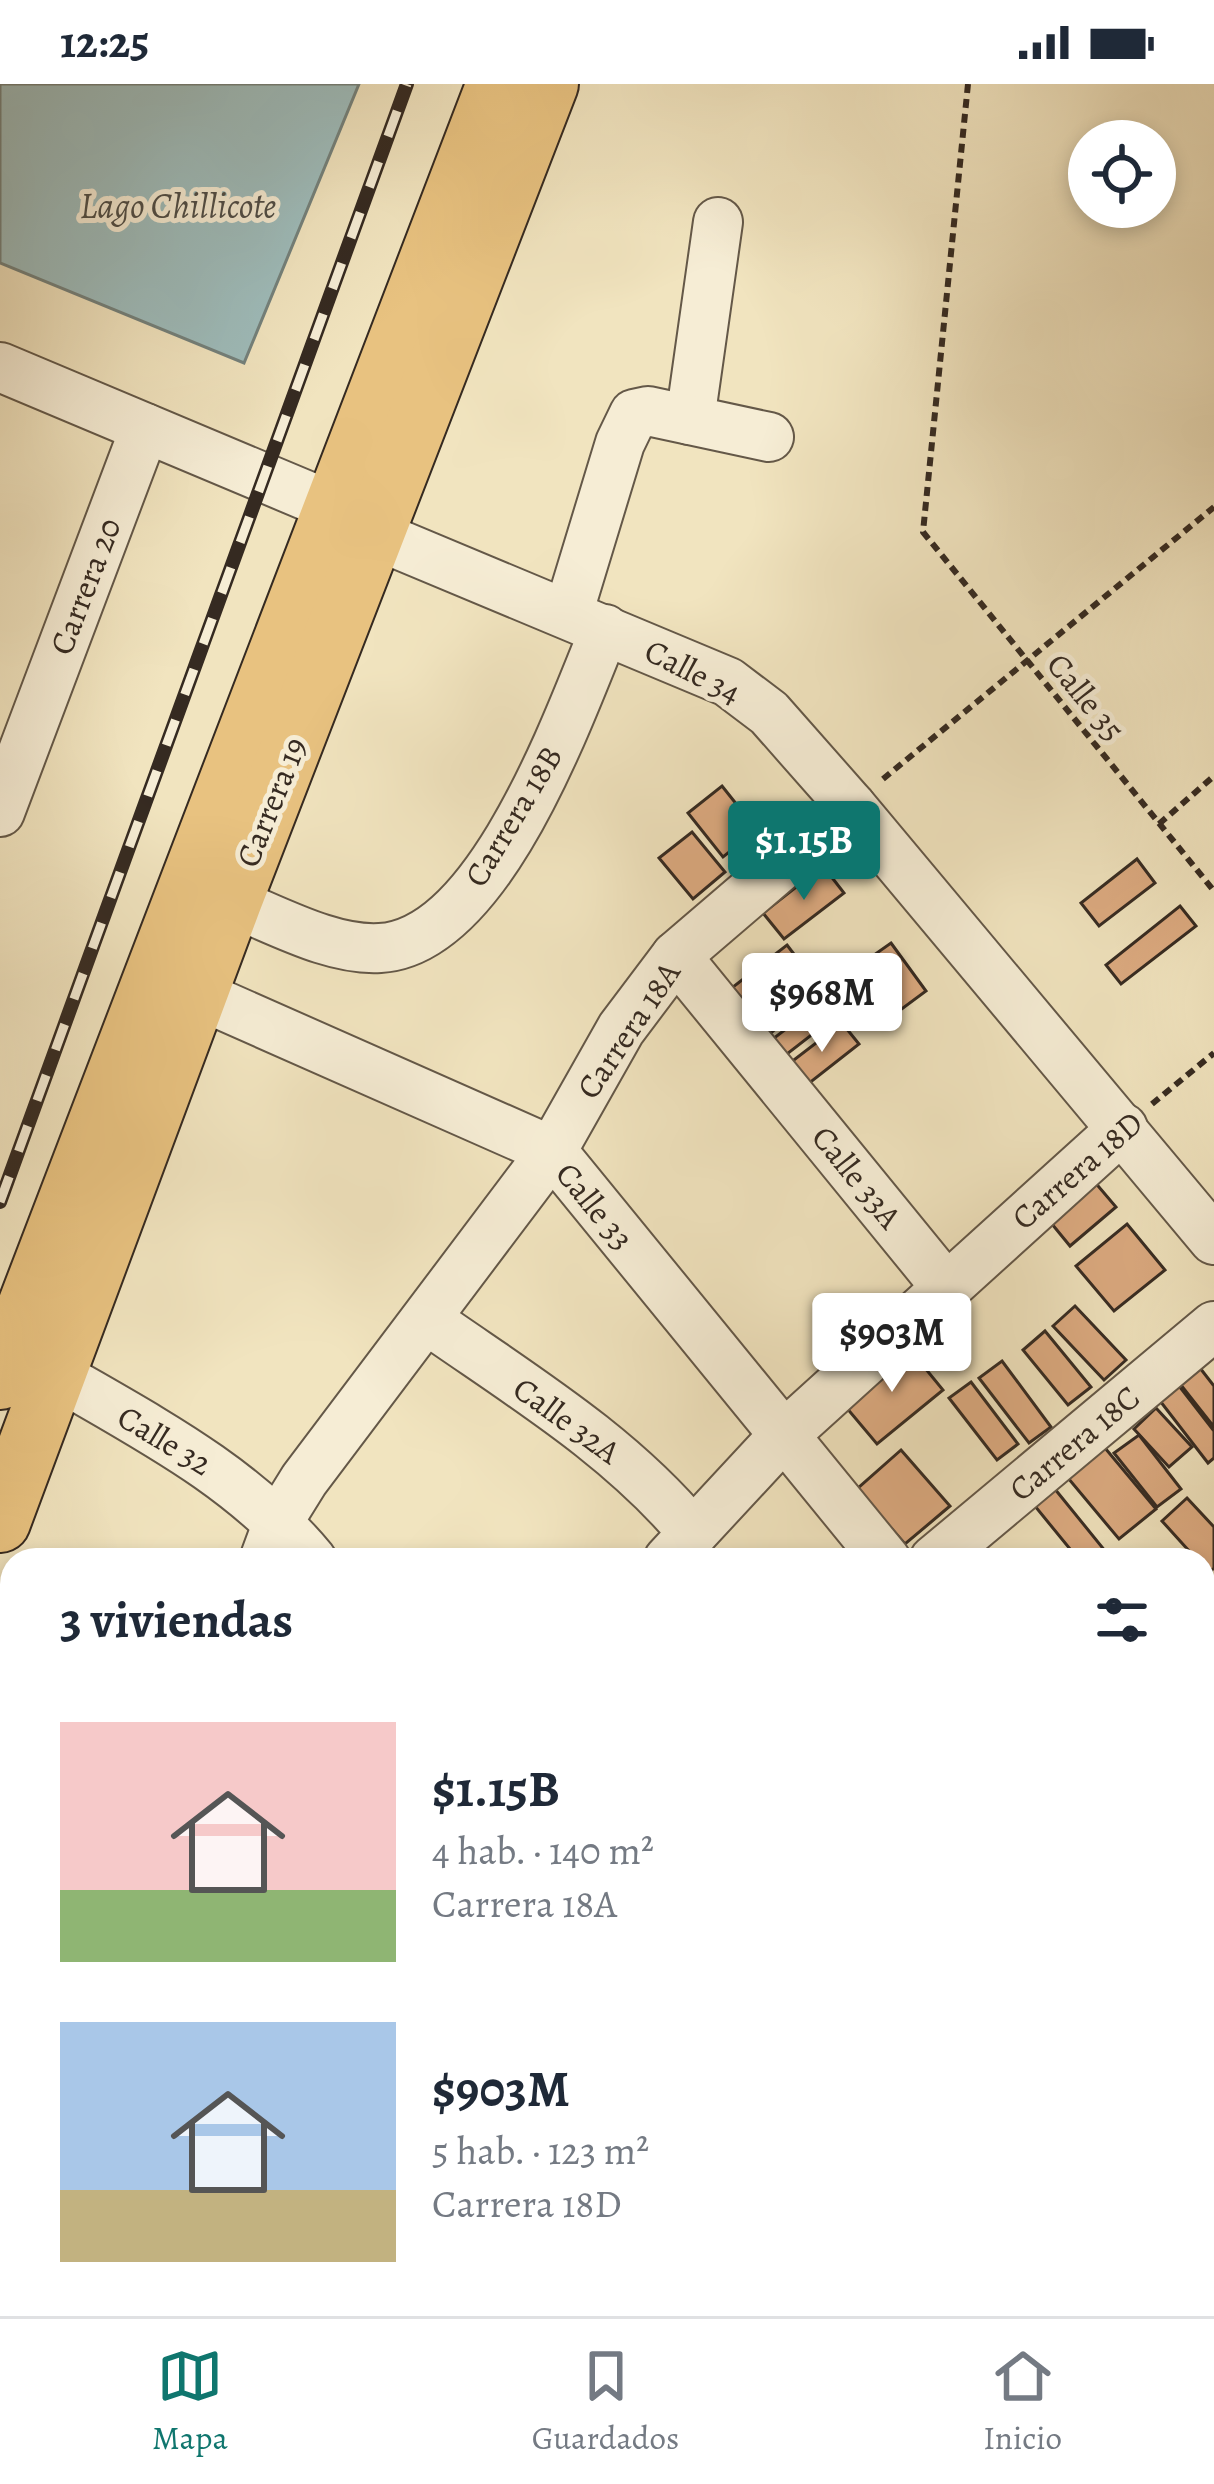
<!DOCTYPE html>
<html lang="es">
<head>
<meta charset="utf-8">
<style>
  body { margin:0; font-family:Alegreya,serif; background:#f6f6f7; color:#1f2937; height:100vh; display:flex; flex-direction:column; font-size:45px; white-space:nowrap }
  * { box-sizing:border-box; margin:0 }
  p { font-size:39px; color:#747a83 }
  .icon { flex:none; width:66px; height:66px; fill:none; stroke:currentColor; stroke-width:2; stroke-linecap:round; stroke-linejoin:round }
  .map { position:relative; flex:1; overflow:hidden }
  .panel { position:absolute; left:0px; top:1464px; width:1215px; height:768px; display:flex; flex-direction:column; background:#fff; border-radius:36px 36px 0 0; box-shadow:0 6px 18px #0003 }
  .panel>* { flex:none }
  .controls { position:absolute; left:1068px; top:36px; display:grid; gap:24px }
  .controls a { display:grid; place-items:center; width:108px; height:108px; border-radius:50%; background:#fff; box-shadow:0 6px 18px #0003; font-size:60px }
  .price { position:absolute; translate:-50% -102px; padding:0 27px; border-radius:12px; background:#fff; color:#222; font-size:39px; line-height:78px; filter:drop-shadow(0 3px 6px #0008) }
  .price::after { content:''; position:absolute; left:50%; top:72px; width:36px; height:27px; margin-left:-18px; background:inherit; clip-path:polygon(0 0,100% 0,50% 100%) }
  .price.active { background:#0f766e; color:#fff }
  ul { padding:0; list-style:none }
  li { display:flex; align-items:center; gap:36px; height:300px; padding:0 60px }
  li span { display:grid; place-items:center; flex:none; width:336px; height:240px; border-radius:0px; color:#555 }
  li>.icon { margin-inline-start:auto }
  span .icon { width:144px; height:144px; fill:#fffc; stroke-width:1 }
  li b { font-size:51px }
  h2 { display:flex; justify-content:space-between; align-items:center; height:144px; padding:0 60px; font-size:51px }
  .status { display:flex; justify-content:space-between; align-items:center; height:84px; padding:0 60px; background:#fff; direction:ltr }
  .status svg { height:33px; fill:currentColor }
  .dock { display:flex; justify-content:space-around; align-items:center; height:168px; border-top:3px solid #e0e1e3; background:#fff; font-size:33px; color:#747a83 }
  .dock a { display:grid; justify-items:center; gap:6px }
  .dock .active { color:#0f766e }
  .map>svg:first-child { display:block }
</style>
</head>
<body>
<div class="status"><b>12:25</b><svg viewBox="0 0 49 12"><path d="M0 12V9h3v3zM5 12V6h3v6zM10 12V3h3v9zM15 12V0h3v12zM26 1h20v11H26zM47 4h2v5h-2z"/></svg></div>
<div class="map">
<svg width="1214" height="2232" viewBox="0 0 1214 2232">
  <rect width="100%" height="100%" fill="#f1e4bf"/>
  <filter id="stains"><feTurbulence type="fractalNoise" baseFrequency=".00167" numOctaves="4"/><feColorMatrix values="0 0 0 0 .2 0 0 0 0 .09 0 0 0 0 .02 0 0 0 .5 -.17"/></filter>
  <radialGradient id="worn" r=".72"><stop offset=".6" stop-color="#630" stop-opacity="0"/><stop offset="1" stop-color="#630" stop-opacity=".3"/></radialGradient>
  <!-- water -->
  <polygon fill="#9ebcbb" stroke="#74827d" stroke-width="3" points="0,0 359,0 244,279 0,179"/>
  <!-- building -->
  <g fill="#ddab81" stroke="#352a21" stroke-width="3">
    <polygon points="722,702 757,746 723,773 688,729"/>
    <polygon points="692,748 725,788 693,815 659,774"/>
    <polygon points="1137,775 1155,799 1099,842 1081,819"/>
    <polygon points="823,782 844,809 784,855 763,829"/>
    <polygon points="1180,822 1196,842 1121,900 1106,881"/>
    <polygon points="891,859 926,907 880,941 844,892"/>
    <polygon points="787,861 803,882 740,931 724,910"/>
    <polygon points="804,887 821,907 760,958 743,937"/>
    <polygon points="829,912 841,928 778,977 765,961"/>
    <polygon points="842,939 859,960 803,1004 786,982"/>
    <polygon points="1093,1096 1116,1123 1070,1162 1047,1134"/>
    <polygon points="1127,1140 1165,1186 1114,1227 1076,1182"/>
    <polygon points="1075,1222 1126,1276 1104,1296 1053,1242"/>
    <polygon points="1045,1247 1091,1303 1068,1321 1023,1266"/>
    <polygon points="907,1262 943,1306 877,1360 840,1316"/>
    <polygon points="1193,1275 1214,1302 1214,1343 1173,1291"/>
    <polygon points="1002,1277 1051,1343 1029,1359 979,1294"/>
    <polygon points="971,1298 1018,1360 997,1376 949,1314"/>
    <polygon points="1176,1298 1214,1347 1214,1374 1208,1379 1157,1313"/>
    <polygon points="1156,1324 1192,1363 1169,1383 1134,1345"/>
    <polygon points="1139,1351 1181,1405 1157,1423 1114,1369"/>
    <polygon points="1105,1364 1156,1425 1119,1455 1068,1394"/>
    <polygon points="901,1366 950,1422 905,1460 857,1405"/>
    <polygon points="1050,1399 1106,1468 1097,1476 1079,1476 1030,1416"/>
    <polygon points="1187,1414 1214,1443 1214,1484 1209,1489 1162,1437"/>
    <polygon points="929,2220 958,2220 966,2230 914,2232"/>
  </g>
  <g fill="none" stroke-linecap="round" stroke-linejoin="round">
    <defs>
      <g id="minor">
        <polyline points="0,283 336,424 376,451 728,598 769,629 851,722 1214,1156"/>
        <polyline points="690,336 718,138"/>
        <polyline points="568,530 620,359 634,330 648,327 769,353"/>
        <polyline points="0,728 145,344"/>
        <path d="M231,818C275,835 331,867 380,864C490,858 569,632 605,545"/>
        <polyline points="676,872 946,1203"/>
        <polyline points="197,910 552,1067 886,1476"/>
        <path d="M429,1237C522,1302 620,1361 693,1449"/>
        <path d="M25,1272C127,1334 235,1383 312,1476"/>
        <polyline points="264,1476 278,1438 304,1396 552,1067 621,945 676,872 851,722"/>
        <polyline points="668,1476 783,1352 1123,1044"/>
        <polyline points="934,1476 1214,1242"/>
        <polyline points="1203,1556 1214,1546"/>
        <polyline points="1203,1679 1214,1692"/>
        <polyline points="0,1704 12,1710"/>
        <polyline points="1203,1919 1214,1932"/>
        <polyline points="1203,2139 1214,2127"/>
        <polyline points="0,2182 12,2149"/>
        <polyline points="814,2220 825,2232"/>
        <polyline points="1009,2220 1019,2232"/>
        <polyline points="213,2232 217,2220"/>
        <polyline points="592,2232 605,2220"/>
        <polyline points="1117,2232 1128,2220"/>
      </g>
      <g id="major">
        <polyline points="0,1295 497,0"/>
        <polyline points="0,1438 231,818 548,0"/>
      </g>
    </defs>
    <!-- minor casing -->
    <use href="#minor" stroke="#645848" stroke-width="52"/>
    <!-- major casing -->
    <use href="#major" stroke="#352a21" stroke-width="64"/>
    <!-- path -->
    <g stroke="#352a21" stroke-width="6" stroke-dasharray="9 6" stroke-linecap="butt">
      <polyline points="968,0 923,448 1214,807"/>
      <polyline points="883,695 1214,423"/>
      <polyline points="1159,740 1214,692"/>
      <polyline points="1152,1020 1214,969"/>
    </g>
    <!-- minor -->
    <use href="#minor" stroke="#f6edd5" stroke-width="48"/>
    <!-- major -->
    <use href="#major" stroke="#e8c280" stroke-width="60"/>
    <defs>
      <polyline id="rail" points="0,1118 407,0"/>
    </defs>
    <!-- rail casing -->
    <use href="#rail" stroke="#352a21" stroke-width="14"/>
    <!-- rail -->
    <use href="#rail" stroke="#f6edd5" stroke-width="9" stroke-dasharray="27" stroke-linecap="butt"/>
  </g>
  <g text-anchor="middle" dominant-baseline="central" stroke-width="10" stroke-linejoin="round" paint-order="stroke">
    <!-- street labels -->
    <g font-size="33" fill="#352a21" stroke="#f6edd5">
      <text transform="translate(85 502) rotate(-69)">Carrera 20</text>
      <text transform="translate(693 587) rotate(27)">Calle 34</text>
      <text transform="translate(1086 613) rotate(51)">Calle 35</text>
      <text transform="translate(271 718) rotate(-68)">Carrera 19</text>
      <text transform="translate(513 732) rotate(-59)">Carrera 18B</text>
      <text transform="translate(628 946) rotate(-56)">Carrera 18A</text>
      <text transform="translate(1077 1086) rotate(-41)">Carrera 18D</text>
      <text transform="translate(857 1093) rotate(51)">Calle 33A</text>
      <text transform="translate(595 1122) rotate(51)">Calle 33</text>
      <text transform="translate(567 1336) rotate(36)">Calle 32A</text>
      <text transform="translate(165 1356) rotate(31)">Calle 32</text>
      <text transform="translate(1074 1359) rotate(-40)">Carrera 18C</text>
    </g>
    <!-- water labels -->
    <g font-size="36" font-style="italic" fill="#4f4e48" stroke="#f6edd5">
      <text x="178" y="121">Lago Chillicote</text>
    </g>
  </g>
  <rect width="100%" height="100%" filter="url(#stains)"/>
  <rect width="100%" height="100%" fill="url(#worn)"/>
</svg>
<div class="controls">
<a><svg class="icon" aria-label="locate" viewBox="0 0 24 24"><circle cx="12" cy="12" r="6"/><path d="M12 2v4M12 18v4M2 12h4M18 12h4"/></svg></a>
</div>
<b class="price active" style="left:804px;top:819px">$1.15B</b>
<b class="price" style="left:822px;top:971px">$968M</b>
<b class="price" style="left:892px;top:1311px">$903M</b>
<section class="panel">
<h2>3 viviendas<svg class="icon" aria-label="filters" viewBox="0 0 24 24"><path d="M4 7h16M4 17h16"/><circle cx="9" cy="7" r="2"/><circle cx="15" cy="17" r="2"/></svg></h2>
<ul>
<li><span style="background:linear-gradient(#f6c9c9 70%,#8fb573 0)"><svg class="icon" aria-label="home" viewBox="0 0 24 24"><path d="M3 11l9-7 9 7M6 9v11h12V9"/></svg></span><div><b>$1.15B</b><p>4 hab. · 140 m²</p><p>Carrera 18A</p></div></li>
<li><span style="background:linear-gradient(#a9c7e8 70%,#c2b280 0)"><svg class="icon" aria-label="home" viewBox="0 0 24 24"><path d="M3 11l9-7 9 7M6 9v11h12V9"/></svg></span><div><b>$903M</b><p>5 hab. · 123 m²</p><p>Carrera 18D</p></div></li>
</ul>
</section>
</div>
<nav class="dock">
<a class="active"><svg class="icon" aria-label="map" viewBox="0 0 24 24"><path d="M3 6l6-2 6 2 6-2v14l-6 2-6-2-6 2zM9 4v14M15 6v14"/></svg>Mapa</a>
<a><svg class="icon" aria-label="saved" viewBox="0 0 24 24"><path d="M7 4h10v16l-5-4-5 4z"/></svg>Guardados</a>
<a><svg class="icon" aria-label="home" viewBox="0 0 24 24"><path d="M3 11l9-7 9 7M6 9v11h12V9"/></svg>Inicio</a>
</nav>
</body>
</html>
